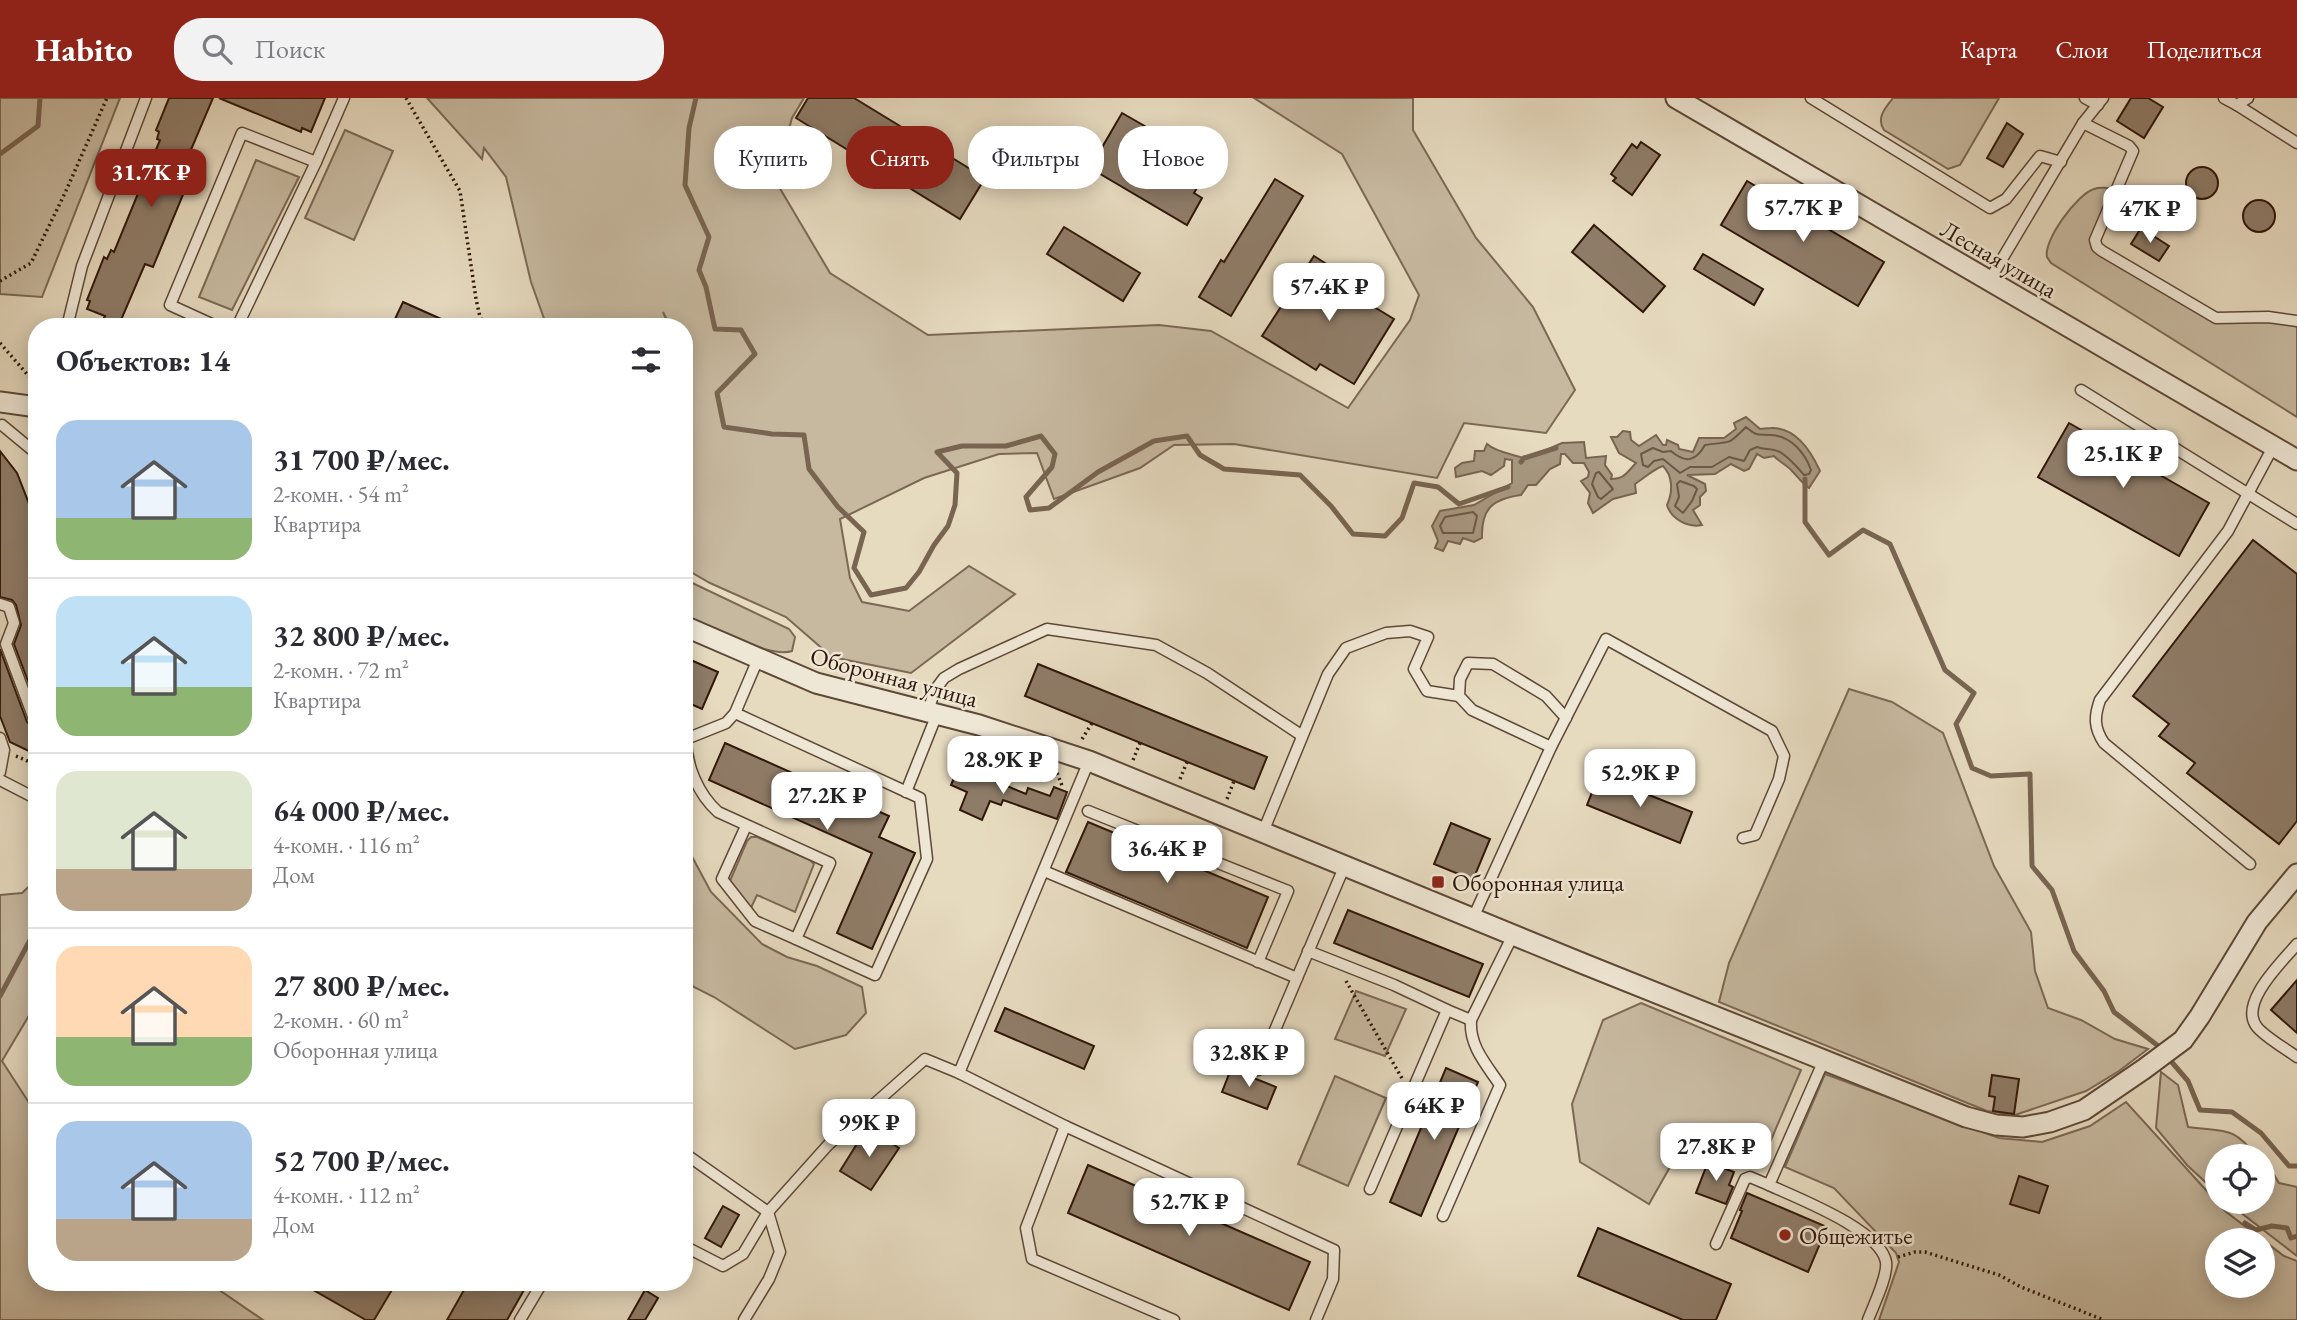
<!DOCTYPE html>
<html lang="ru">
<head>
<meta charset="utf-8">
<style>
  body { margin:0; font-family:"EB Garamond",serif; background:#f2f2f3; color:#2b2b33; height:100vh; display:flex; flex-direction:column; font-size:26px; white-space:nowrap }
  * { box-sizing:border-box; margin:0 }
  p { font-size:23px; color:#7c7c81 }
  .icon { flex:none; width:38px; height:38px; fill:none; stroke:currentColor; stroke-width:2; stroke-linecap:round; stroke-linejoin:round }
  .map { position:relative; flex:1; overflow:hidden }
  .side { position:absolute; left:28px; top:220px; width:665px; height:973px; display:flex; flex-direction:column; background:#fff; border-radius:28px; box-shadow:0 4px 18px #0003 }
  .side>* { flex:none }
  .hud { position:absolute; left:714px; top:28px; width:665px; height:63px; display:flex; gap:14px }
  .buttons { position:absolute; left:2205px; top:1046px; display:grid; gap:14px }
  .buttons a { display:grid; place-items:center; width:70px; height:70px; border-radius:50%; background:#fff; box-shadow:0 4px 18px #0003; font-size:35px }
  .price { position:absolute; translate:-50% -60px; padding:0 16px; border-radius:14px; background:#fff; color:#222; font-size:23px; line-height:46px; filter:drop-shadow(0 2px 4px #0008) }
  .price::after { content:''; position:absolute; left:50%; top:42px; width:21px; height:16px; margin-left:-10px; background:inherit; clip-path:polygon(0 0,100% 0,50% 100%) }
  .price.on { background:#8f2418; color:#fff }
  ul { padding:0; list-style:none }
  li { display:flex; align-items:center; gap:21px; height:175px; padding:0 28px }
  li+li { border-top:2px solid #e1e1e2 }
  li span { display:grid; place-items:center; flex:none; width:196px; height:140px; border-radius:21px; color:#555 }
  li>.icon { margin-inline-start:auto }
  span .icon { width:84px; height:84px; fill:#fffc; stroke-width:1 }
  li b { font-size:30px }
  h2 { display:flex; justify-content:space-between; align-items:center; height:84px; padding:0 28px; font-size:30px }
  .tag { padding:0 24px; border-radius:28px; background:#fff; box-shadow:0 4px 18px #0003; font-size:24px; line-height:63px }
  .tag.on { background:#8f2418; color:#fff }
  header { display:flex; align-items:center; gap:42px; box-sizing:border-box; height:98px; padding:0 35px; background:#8f2418; color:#fff }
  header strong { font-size:33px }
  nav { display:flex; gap:38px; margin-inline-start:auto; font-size:24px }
  .search { width:490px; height:63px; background:#f2f2f3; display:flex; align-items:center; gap:18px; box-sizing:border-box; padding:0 24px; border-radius:28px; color:#7c7c81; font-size:26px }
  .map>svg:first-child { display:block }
</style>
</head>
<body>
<header>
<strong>Habito</strong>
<div class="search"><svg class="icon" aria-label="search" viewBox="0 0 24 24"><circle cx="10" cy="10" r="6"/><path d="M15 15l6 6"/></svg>Поиск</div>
<nav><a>Карта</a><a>Слои</a><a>Поделиться</a></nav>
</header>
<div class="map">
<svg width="2297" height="1222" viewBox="0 0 2297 1222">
  <rect width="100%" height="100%" fill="#e6dabf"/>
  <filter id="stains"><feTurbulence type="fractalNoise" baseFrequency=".00286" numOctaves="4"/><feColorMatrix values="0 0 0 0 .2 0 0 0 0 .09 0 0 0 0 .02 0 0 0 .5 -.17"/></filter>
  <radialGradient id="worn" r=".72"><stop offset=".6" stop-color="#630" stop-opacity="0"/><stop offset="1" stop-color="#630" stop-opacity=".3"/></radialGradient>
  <!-- green -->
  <g fill="#c7b9a0" stroke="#7c6855" stroke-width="2" fill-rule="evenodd">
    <polygon points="0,0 120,0 42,199 0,196"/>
    <polygon points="427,0 804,0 792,20 775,82 830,175 928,237 1159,227 1211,233 1348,310 1410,222 1419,197 1342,56 1254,0 1413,0 1413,32 1476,140 1533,209 1575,292 1546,335 1464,325 1437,380 1234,346 1174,347 1140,370 1054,401 1037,355 999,356 924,380 840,421 850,480 862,504 909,513 969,468 1015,496 911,575 832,559 786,519 710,485 684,470 684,229 671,229 663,214 669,229 547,229 531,184 506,79 484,50 482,61"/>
    <path d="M1893,0H1999L1960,67L1948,71L1884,32C1876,20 1885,10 1893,0Z"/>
    <polygon points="345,32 393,53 354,142 305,120"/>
    <polygon points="256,62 299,79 232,212 199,199"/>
    <path d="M2111,90L2113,92L2094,146L2215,221L2297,225V319L2051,165L2047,159C2043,143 2077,96 2094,91C2099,89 2106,90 2111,90Z"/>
    <path d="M684,481L789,531L795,539L792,553C770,561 707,527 684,517Z"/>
    <polygon points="1849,591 1892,604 1943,635 1994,768 2031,834 2035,873 2048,910 2081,922 2115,941 2148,951 2119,973 2086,993 2015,1017 1987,1013 1719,904 1729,865"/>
    <polygon points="684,714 689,753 711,794 762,846 787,859 817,868 862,889 866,915 846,937 795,951 714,899 684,884"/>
    <polygon points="751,739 757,739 810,762 814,766 795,814 757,797 750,812 730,783 747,743"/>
    <polygon points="37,781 37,904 2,963 37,1017 37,1185 209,1185 263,1222 0,1222 0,797 22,795"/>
    <polygon points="1356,893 1406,911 1385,958 1335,941"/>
    <polygon points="1641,905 1801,972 1762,1063 1711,1044 1687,1039 1649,1106 1580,1064 1572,1006 1603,922"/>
    <path d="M2161,974L2178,987L2188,1029C2224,1034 2233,1027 2257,1059H2217V1095L2187,1067L2156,1030Z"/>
    <path d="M1825,976L1999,1040L2042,1044L2090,1028L2126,1004L2225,1113L2284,1158L2297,1163V1222H1879L1899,1164L1896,1155L1834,1090L1785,1069ZM2217,1143H2263V1188H2217Z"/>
    <polygon points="1335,978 1386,1000 1348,1088 1298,1066"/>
    <polygon points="2263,1065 2273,1075 2279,1085 2297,1089 2297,1158 2227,1104 2263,1104"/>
  </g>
  <!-- water -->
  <path fill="#a89881" stroke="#786451" stroke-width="2" d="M1746,319L1760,331C1763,331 1767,330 1771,330C1796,329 1811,353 1820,373L1809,390C1802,385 1798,379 1792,373C1787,367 1779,364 1774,358L1764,360L1757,356L1749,371L1744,373L1731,366L1715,376L1687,377L1705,386L1706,393L1700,399V407L1693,412L1702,427C1688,430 1671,421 1667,407C1673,394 1673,378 1663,368C1655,370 1643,381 1635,386L1636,395L1613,401L1593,415L1588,405L1590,395L1581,383L1588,379L1589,374L1584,365H1573L1565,356H1561L1560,366L1550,371L1536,387H1528L1521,397C1493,401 1481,410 1482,440L1474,444L1463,440L1460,446L1448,443L1443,453L1435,450L1438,443L1432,428L1440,413L1474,407L1512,385V362L1505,361L1504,368L1491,377L1482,373L1456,379L1455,370L1462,365L1474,363L1475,353H1484L1487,346C1497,355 1514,356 1526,361L1562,345L1584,344L1586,360L1606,358L1605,367L1612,377L1611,381C1625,381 1627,374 1636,365L1619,355L1611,339H1617L1623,333L1630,334L1631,342L1639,348L1656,337L1663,347H1666L1667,342L1678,347L1679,351L1693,354L1699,340H1724L1736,331L1734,325Z"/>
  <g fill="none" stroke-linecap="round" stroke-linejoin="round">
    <!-- shore -->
    <g stroke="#6c5846" stroke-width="2">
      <path d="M1746,329C1758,339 1757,336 1771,337C1791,338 1805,355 1811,372L1809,376L1804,377C1798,370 1784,353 1774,352C1768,350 1764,352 1757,349L1750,352L1744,363L1729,359L1712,369H1690L1680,375L1663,361L1654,363L1648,369L1643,367L1641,356L1653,350L1663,354L1671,353C1686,366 1696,363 1705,347C1732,343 1727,348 1746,329Z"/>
      <polygon points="1599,374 1613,391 1601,401 1598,399 1592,386 1596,375"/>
      <polygon points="1680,383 1694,388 1697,391 1692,403 1683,415 1675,408 1679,399 1677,386"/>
      <polygon points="1473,414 1477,418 1473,435 1443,435 1440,428 1445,419"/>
    </g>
    <!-- stream -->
    <g stroke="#786451" stroke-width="5">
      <polyline points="696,0 689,30 685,87 709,139 699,172 706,189 715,231 741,232 755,256 717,295 724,329 772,336 804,337 809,371 838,409 864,434 854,470 871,497 906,490 919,474 934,447 948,428 955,407 957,375 937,354 962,348 1006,348 1041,338 1055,356 1052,369 1026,399 1030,412 1049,410 1098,374 1154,343 1187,338 1200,357 1224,371 1300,377 1331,408 1353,436 1385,438 1402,420 1414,385 1438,389 1459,406 1508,389"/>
      <polyline points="0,56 38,28 40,0"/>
      <polyline points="1521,364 1524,360 1556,350"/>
      <polyline points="1805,381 1805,424 1829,457 1863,432 1890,446 1945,572 1974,595 1956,626 1972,670 1991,678 2030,676 2032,768 2052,792 2074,853 2104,893 2114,914 2157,947 2188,983 2200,1012 2232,1014 2261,1035 2289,1068 2297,1068"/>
      <polyline points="0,898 37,829"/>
      <polyline points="2245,1125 2256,1132 2272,1128 2287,1130 2291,1140 2297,1138"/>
    </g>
  </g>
  <!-- building -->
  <g fill="#8f7c68" stroke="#31170a" stroke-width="2">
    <polygon points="169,0 213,0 190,54 199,58 153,169 145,166 118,229 100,229 105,218 87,211 90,203 87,202 104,159 107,161 111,152 114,154 160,42 157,41 159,34 156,32"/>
    <polygon points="219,0 325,0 311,34 302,30 301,34"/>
    <polygon points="808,0 854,0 985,80 960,121 796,20"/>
    <polygon points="2131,0 2148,0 2163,9 2144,40 2117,23"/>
    <polygon points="1122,15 1211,66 1194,95 1202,100 1187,127 1090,70"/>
    <polygon points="2007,25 2023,36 2003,69 1987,60"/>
    <polygon points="1641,44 1660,57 1632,97 1613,83 1616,80 1611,76 1632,46 1637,50"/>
    <circle cx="2202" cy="85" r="16"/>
    <polygon points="1275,81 1303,98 1231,218 1199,199 1221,162 1224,164"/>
    <polygon points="1747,83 1884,164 1858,208 1721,127"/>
    <circle cx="2259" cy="118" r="16"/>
    <polygon points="1594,127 1665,188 1643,214 1572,154"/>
    <polygon points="1064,129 1140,175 1123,203 1047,156"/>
    <polygon points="2141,130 2169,148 2159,163 2131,146"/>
    <polygon points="1703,156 1763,191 1754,207 1694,171"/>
    <polygon points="1314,158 1367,192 1361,201 1394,221 1354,286 1320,266 1316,272 1262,238"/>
    <polygon points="403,204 459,229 414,229 395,221"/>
    <polygon points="2069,325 2209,405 2179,458 2038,379"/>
    <polygon points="0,353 17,375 37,426 37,607 14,546 21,527 16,507 12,502 0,499"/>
    <polygon points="2253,442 2297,476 2297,723 2279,746 2187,675 2195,665 2159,638 2169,626 2133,598"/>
    <polygon points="0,551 27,624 32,628 37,628 37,657 10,644 0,618"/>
    <polygon points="684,559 718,574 702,611 684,603"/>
    <polygon points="1038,566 1267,659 1254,691 1025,598"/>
    <polygon points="725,645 889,718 879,739 915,755 872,851 837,835 872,755 709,682"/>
    <polygon points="959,668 1026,696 1028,690 1050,698 1054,689 1067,694 1057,721 1003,702 1001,707 990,703 982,722 960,712 967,694 951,687"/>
    <polygon points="1599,677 1692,714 1680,745 1587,707"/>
    <polygon points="1088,724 1268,799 1247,850 1066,774"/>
    <polygon points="1451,725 1490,741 1473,782 1434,766"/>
    <polygon points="1348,812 1483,866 1469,899 1334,845"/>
    <polygon points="2297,882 2297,935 2271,912"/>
    <polygon points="1005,910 1094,948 1084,971 995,933"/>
    <polygon points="1446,970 1478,984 1421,1118 1390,1104"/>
    <polygon points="1231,971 1276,989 1267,1011 1222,994"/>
    <polygon points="1992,977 2019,981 2014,1016 1993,1013 1995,999 1989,998"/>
    <polygon points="867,1030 899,1050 871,1092 840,1073"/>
    <polygon points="1708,1064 1734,1074 1729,1087 1733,1089 1726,1106 1696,1095"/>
    <polygon points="1088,1067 1310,1164 1289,1212 1068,1115"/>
    <polygon points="2019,1078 2048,1088 2039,1115 2010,1106"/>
    <polygon points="1747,1095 1827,1129 1808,1174 1731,1140 1742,1113 1740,1112"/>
    <polygon points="723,1108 739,1117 721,1149 705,1140"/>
    <polygon points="1598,1130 1731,1186 1716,1222 1683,1222 1578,1178"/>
    <polygon points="301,1185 396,1185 374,1222 366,1222"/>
    <polygon points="468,1185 528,1185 507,1222 447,1222"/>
    <polygon points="645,1192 658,1200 645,1222 628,1222"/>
  </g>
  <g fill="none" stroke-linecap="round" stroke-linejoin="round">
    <defs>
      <g id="service">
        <polyline points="1811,0 1990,110 2006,101 2040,58 2061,64"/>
        <polyline points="2085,0 2098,7"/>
        <polyline points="2224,0 2237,7 2248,0"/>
        <polyline points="2237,7 2297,45"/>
        <polyline points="2083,25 2129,48 2133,53 2095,142 2097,149 2102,153 2216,220 2268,219 2297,223"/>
        <polyline points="1989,183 2083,25 2103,0"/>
        <polyline points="67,229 82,168 146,0"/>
        <polyline points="218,229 170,207 242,35 316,64"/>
        <polyline points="237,229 316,64 344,0"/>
        <polyline points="2081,292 2297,426"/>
        <polyline points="2,327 37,356"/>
        <polyline points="0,506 9,509 14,525 6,546 34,621"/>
        <polyline points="928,613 935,592 944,580 959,571 1047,531 1156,547 1207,575 1301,637"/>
        <polyline points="0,640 4,652 0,674"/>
        <path d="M686,641C686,667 698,696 718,714L830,765L796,841L875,877L927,761L920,700L735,615"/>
        <polyline points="686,641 726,625 735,615 758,561"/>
        <polyline points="1551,649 1472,612 1459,598 1460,581 1468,565 1493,566 1546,598 1566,620"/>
        <polyline points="0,682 37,701"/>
        <polyline points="906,694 937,616"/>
        <polyline points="1088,713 1288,793 1258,864"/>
        <polyline points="746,728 722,781 755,823 796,841"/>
        <polyline points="1263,734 1328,576 1346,550 1386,535 1410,533 1428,539 1414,571 1427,593 1459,598"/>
        <path d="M2250,766L2104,645C2094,630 2094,619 2100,602L2228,433L2273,349"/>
        <polyline points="1044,773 1297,880"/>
        <polyline points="1473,820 1551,649 1606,541 1772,633 1784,658 1779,681 1755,737 1743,740"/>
        <path d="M2297,846C2282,864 2238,905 2257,929C2265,939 2286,951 2297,959"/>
        <polyline points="1308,853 1394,887 1447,912"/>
        <path d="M1824,962L1769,1087C1797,1100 1881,1132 1886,1164C1888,1179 1873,1208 1868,1222"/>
        <polyline points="1258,972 1345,767"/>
        <polyline points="959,975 1065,1028 1334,1152 1333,1181 1316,1222"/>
        <polyline points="1065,1028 1026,1130 1032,1161 1174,1222"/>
        <polyline points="684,1055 768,1114 780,1154 769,1181 744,1222"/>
        <polyline points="1370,1091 1447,912 1471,922 1513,837"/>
        <path d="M1443,1118L1500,987C1486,966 1469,948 1471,922"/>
        <polyline points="1716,1146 1745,1081 1750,1079 1769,1087"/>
        <polyline points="684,1148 723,1168 743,1156 768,1114 828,1047 925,961 959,975 1089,663"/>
        <polyline points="520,1222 542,1185"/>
      </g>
      <g id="minor">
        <polyline points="1676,0 2297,362"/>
        <polyline points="0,304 37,309"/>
        <polyline points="684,528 816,585 979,627 1089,663 1584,866 1966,1019 1996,1027 2023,1029 2050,1024 2084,1012 2144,971 2183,942 2200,918 2257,824 2297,776"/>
      </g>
    </defs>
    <!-- service casing -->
    <use href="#service" stroke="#5e4837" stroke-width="13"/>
    <!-- minor casing -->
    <use href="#minor" stroke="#5e4837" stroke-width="23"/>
    <!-- path -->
    <g stroke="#31170a" stroke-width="3.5" stroke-dasharray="2 3.5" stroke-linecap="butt">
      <polyline points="406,0 460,93 476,201 480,219 486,229"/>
      <polyline points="0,183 31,165 65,95 107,0"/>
      <polyline points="0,245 33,283"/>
      <polyline points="1082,641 1092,625"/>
      <polyline points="16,658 37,667"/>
      <polyline points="1133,662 1140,645"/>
      <polyline points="1057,675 1063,690"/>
      <polyline points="983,678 994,651"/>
      <polyline points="1180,681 1187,664"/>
      <polyline points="1227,701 1234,683"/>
      <polyline points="1346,883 1403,982"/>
      <polyline points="1898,1159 1915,1154 1925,1154 1999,1177 2021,1189 2104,1222"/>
    </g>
    <!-- service -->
    <use href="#service" stroke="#efe7d5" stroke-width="10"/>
    <!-- minor -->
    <use href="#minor" stroke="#efe7d5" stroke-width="19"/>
  </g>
  <!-- markers -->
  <g fill="#8f2418" stroke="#efe7d5" stroke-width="2.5">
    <rect x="1431" y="777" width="14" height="14" rx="3.5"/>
    <circle cx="1785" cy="1137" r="7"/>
  </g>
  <g text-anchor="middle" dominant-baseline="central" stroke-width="5" stroke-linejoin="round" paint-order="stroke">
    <!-- street labels -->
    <g font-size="24" fill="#31170a" stroke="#efe7d5">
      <text transform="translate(1999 161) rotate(30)">Лесная улица</text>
      <text transform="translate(894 579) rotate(15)">Оборонная улица</text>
    </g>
    <!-- poi labels -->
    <g font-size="24" fill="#31170a" stroke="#efe7d5" text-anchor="start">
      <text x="1452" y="784">Оборонная улица</text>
      <text x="1799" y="1137">Общежитье</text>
    </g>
  </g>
  <rect width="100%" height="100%" filter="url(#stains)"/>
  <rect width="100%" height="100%" fill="url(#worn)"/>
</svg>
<div class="buttons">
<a><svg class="icon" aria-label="locate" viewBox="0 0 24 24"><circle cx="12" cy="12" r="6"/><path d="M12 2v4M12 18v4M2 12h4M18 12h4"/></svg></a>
<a><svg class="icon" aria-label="layers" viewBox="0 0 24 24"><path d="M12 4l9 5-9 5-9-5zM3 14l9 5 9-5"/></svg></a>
</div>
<b class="price on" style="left:151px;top:111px">31.7K ₽</b>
<b class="price" style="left:1803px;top:146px">57.7K ₽</b>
<b class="price" style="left:2150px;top:147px">47K ₽</b>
<b class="price" style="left:1329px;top:225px">57.4K ₽</b>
<b class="price" style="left:2123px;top:392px">25.1K ₽</b>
<b class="price" style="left:1003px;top:698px">28.9K ₽</b>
<b class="price" style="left:1640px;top:711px">52.9K ₽</b>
<b class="price" style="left:827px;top:734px">27.2K ₽</b>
<b class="price" style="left:1167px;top:787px">36.4K ₽</b>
<b class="price" style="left:1249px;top:991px">32.8K ₽</b>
<b class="price" style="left:1434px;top:1044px">64K ₽</b>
<b class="price" style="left:869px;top:1061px">99K ₽</b>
<b class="price" style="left:1716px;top:1085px">27.8K ₽</b>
<b class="price" style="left:1189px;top:1140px">52.7K ₽</b>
<div class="hud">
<a class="tag">Купить</a>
<a class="tag on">Снять</a>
<a class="tag">Фильтры</a>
<a class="tag">Новое</a>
</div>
<section class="side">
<h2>Объектов: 14<svg class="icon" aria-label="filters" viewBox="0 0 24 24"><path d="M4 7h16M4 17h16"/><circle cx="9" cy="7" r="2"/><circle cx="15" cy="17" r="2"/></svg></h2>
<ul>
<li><span style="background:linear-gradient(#a9c7e8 70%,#8fb573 0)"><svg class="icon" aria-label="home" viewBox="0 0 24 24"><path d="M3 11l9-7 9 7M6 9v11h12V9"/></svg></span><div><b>31 700 ₽/мес.</b><p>2-комн. · 54 m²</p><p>Квартира</p></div></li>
<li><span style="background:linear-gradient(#bfe0f5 65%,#8fb573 0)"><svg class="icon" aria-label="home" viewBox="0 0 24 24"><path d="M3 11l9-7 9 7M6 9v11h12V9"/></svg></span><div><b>32 800 ₽/мес.</b><p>2-комн. · 72 m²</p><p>Квартира</p></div></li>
<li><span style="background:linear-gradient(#dfe7d0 70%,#b9a48a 0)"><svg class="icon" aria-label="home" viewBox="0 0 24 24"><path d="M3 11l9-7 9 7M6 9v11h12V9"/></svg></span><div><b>64 000 ₽/мес.</b><p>4-комн. · 116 m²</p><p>Дом</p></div></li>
<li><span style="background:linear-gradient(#ffd9b3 65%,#8fb573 0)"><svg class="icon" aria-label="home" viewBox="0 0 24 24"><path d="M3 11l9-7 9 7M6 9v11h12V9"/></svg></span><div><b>27 800 ₽/мес.</b><p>2-комн. · 60 m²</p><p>Оборонная улица</p></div></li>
<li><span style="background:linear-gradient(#a9c7e8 70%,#b9a48a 0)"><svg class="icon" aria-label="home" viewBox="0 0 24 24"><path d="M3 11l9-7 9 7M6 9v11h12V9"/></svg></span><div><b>52 700 ₽/мес.</b><p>4-комн. · 112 m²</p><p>Дом</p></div></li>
</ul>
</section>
</div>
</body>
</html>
